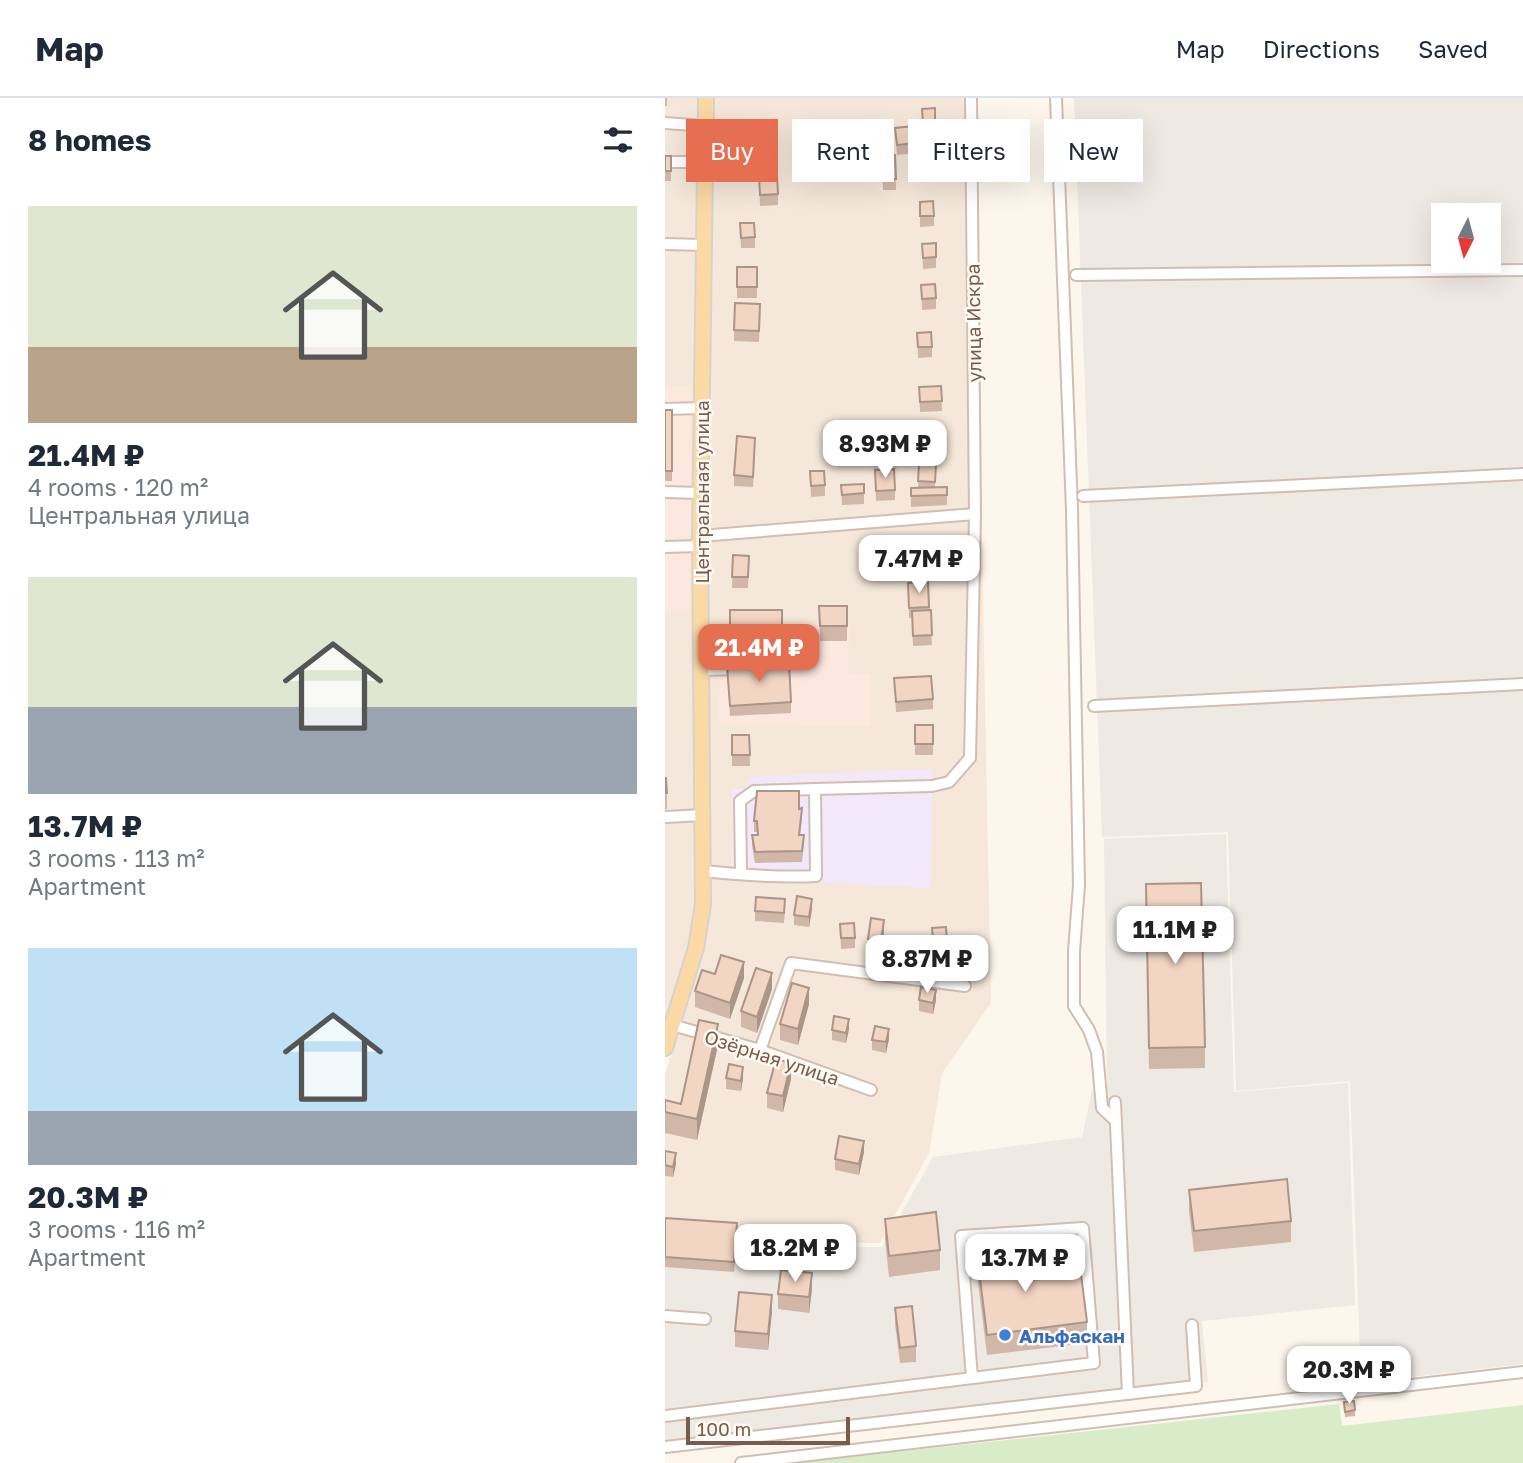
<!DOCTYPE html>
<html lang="en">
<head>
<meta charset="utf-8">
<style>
  body { margin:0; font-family:"Golos Text",sans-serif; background:#f6f6f7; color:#1f2937; height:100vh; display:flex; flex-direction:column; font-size:26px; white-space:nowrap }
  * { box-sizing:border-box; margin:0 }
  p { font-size:23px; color:#747a83 }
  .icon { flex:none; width:38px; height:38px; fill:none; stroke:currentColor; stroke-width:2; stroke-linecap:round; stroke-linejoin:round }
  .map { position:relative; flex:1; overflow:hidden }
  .side { display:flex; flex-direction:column; background:#fff; width:665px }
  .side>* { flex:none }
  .hud { position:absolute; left:21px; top:21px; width:665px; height:63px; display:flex; gap:14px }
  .needle { width:46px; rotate:186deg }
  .fabs { position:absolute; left:766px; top:105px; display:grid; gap:14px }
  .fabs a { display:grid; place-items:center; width:70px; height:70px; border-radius:0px; background:#fff; box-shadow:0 7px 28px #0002; font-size:35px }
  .scale { position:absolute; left:21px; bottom:18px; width:164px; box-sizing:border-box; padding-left:7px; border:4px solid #7a5c4d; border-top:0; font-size:19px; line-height:24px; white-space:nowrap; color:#7a5c4d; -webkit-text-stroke:5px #fffaf3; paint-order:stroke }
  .price { position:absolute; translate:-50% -60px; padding:0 16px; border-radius:14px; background:#fff; color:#222; font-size:23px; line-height:46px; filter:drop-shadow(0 2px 4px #0008) }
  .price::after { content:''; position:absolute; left:50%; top:42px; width:21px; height:16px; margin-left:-10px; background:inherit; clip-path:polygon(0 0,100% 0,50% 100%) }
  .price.active { background:#e76f51; color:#fff }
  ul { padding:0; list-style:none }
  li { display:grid; align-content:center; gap:14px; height:371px; padding:0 28px }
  li span { display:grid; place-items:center; height:217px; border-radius:0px; color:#555 }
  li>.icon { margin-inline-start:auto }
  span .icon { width:126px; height:126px; fill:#fffc; stroke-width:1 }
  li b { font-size:30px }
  h2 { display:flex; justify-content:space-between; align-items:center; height:84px; padding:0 28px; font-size:30px }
  .tag { padding:0 24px; border-radius:0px; background:#fff; box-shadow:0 7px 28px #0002; font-size:24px; line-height:63px }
  .tag.active { background:#e76f51; color:#fff }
  header { display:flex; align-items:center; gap:42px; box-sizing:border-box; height:98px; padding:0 35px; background:#fff; border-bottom:2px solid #e0e1e3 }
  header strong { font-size:33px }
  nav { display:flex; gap:38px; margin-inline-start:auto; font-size:24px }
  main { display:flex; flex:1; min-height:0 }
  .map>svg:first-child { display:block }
</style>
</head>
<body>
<header>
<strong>Map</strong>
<nav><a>Map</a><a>Directions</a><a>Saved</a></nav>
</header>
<main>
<section class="side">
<h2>8 homes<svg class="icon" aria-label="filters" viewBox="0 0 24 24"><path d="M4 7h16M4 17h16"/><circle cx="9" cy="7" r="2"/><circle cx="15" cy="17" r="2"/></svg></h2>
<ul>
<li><span style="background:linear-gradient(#dfe7d0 65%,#b9a48a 0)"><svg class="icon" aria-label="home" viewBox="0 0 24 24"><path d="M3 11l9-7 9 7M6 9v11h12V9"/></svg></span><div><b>21.4M ₽</b><p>4 rooms · 120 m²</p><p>Центральная улица</p></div></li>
<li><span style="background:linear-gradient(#dfe7d0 60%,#9aa5b1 0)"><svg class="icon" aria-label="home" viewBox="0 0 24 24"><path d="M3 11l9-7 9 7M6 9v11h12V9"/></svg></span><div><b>13.7M ₽</b><p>3 rooms · 113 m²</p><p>Apartment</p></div></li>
<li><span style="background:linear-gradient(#bfe0f5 75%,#9aa5b1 0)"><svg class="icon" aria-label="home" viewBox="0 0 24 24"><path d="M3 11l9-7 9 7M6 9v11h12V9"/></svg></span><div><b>20.3M ₽</b><p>3 rooms · 116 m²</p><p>Apartment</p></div></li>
</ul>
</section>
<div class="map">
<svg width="858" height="1365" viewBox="0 0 858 1365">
  <rect width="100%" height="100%" fill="#fdf6ec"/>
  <!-- residential -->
  <polygon fill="#f5e8da" points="0,0 308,0 326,905 277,975 264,1055 215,1145 149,1145 79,1131 0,1124 0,977 11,942 0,936"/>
  <!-- commercial -->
  <g fill="#fde8e0">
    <polygon points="26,288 24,513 0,514 0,289"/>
    <polygon points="55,523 184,525 183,575 206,576 206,628 54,626"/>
  </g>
  <!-- industrial -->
  <g fill="#efe9e4" fill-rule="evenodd">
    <path d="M409,0H858V1266L696,1285L685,983L571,993L563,734L437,739ZM779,117H824V163H779Z"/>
    <polygon points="561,736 569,994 683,985 690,1207 537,1223 543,1284 0,1343 0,1128 78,1134 148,1149 217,1149 268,1059 417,1039 427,992 442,992 439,741"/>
  </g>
  <!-- education -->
  <polygon fill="#f3e8fa" points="267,671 266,790 66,780 67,691 80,691 86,679"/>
  <!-- green -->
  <polygon fill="#d8ecc9" points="674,1306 677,1328 858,1307 858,1365 129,1365"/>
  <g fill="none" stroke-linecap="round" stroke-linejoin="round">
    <defs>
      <g id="minor">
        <polyline points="391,0 407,412 414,787 409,853 409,908 424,932 432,954 437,1010 451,1023"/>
        <polyline points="0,25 40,28"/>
        <polyline points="0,64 40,64"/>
        <polyline points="0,146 38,147"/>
        <polyline points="411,177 858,172"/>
        <polyline points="0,311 36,310"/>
        <polyline points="0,394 35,395"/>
        <polyline points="418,398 858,376"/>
        <polyline points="35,438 310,416"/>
        <polyline points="0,449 35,448"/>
        <polyline points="36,572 76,571"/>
        <polyline points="429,608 858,586"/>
        <polyline points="150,691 267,688 284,684 305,660 310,416 306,0"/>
        <polyline points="0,719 38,717"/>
        <path d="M39,773C76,777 113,780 151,778L150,691L89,693L75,703L76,776"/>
        <polyline points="7,927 95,952 206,992"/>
        <polyline points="95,952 126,865 300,888"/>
        <polyline points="450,1004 463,1296"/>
        <polyline points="0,1218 40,1221"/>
        <polyline points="0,1318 429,1265 418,1130 296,1138 307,1280"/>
        <polyline points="0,1349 531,1288 527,1227"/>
        <polyline points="76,1365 858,1274"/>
      </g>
      <polyline id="major" points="0,950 31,850 38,806 35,438 41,0"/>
    </defs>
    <!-- minor casing -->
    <use href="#minor" stroke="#d1beb0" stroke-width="14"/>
    <!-- major casing -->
    <use href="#major" stroke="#dad1cd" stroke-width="18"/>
    <!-- minor -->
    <use href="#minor" stroke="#fff" stroke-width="10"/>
    <!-- major -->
    <use href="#major" stroke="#fbd9a5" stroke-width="14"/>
  </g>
  <!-- wall -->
  <g fill="#d1b7a8">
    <rect x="0" y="0" width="2" height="8"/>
    <polygon points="257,11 270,25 270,35 258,36"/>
    <polygon points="230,30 251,45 251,55 232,57"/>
    <polygon points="82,56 96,56 97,79 113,96 113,107 95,108 94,81 83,81"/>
    <polygon points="217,57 230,57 231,92 218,92"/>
    <rect x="0" y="58" width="6" height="25"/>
    <polygon points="255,104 269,118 269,128 255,129"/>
    <polygon points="75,125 90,139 90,150 76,150"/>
    <polygon points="257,146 271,159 271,170 258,171"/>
    <rect x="72" y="169" width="20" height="31"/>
    <polygon points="256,187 271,200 271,211 257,212"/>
    <polygon points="70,205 95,206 94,244 69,243"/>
    <polygon points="252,235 267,249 267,259 253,260"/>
    <polygon points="276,288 277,313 255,314 254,289"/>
    <rect x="0" y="312" width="7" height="71"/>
    <polygon points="90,350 88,389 69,388 69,377"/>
    <polygon points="254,366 271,366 270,389 282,389 282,407 246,409 246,390 253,390"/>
    <polygon points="210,372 230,392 230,402 211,403"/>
    <polygon points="145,373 160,387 160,398 146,399"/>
    <polygon points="199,386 199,406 177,407 176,387"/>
    <polygon points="68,457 84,458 83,490 67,490"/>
    <polygon points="263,484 267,547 248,548 247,520 244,520 243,485"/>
    <polygon points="154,508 182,508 182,543 155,543"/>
    <polygon points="65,512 117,512 117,549 86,549 86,562 65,562"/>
    <polygon points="62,568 126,604 126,615 65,618"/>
    <polygon points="229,580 268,601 268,611 231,614"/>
    <rect x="250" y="627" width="18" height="30"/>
    <polygon points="67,637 84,637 85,668 67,668"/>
    <polygon points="0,680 2,695 2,711 0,711"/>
    <polygon points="134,711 137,721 135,737 139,747 137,764 90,765 87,748 87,737 92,737 92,734 89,734 89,723"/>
    <polygon points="481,807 540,949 540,970 484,971"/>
    <polygon points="147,811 144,829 129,827 129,817"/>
    <polygon points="120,812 119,825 90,823 90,813"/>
    <polygon points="175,826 190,840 190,850 176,851"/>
    <polygon points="281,829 282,854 268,855 267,830"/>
    <polygon points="219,833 216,854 203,852 203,841"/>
    <polygon points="50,876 79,880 65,921 30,909 30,893"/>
    <polygon points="107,891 92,935 76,929 76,913"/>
    <polygon points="254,902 271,902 268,916 254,913"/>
    <polygon points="144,906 133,947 115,942 115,926"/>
    <polygon points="184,931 181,945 167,942 167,932"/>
    <polygon points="224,941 221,955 207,952 207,942"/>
    <polygon points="53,947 32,1042 0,1035 0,1002 16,1006"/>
    <polygon points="61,980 78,980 76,993 61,991"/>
    <polygon points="126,981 118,1014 102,1010 102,995"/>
    <polygon points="0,1053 11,1066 8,1079 0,1078"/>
    <polygon points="199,1054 194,1077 170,1072 170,1061"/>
    <polygon points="524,1092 626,1123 626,1144 529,1154 524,1113"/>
    <polygon points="0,1120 72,1136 69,1174 0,1169"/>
    <polygon points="220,1121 275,1152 275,1172 224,1179 220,1141"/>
    <polygon points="311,1148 359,1183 422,1224 422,1245 322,1257 311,1169"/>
    <polygon points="147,1191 144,1215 113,1211 113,1196"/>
    <polygon points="230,1210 251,1248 251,1264 235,1265 230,1226"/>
    <polygon points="107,1213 103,1252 70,1249 70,1233"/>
    <polygon points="679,1304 690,1312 690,1318 680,1319"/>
  </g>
  <!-- shaded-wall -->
  <g fill="#aa9588">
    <polygon points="147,801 147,811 144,829 144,819"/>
    <polygon points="219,822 219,833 216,854 216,843"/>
    <polygon points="79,864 79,880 65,921 65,905"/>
    <polygon points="107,875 107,891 92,935 92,919"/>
    <polygon points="144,890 144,906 133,947 133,931"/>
    <polygon points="271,892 271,902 268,916 268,905"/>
    <polygon points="184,921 184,931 181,945 181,935"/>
    <polygon points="53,926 53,947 32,1042 32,1021"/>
    <polygon points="224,931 224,941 221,955 221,944"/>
    <polygon points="126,965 126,981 118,1014 118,998"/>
    <polygon points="78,969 78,980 76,993 76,983"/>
    <polygon points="199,1043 199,1054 194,1077 194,1066"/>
    <polygon points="11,1055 11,1066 8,1079 8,1069"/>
    <polygon points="147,1175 147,1191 144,1215 144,1199"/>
    <polygon points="107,1197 107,1213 103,1252 103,1236"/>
  </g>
  <!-- building -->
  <g fill="#f3d5c3" stroke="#aa9588" stroke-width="2">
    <polygon points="270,10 270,25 258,25 257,11"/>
    <polygon points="249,28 251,45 232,47 230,30"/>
    <polygon points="82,56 96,56 97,70 83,71"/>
    <polygon points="217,57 230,57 231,81 218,81"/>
    <rect x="0" y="58" width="6" height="15"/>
    <polygon points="112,78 113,96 95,97 94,79"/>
    <polygon points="268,103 269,118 255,118 255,104"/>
    <polygon points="75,125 89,125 90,139 76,140"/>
    <polygon points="271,145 271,159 258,160 257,146"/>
    <rect x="72" y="169" width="20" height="20"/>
    <polygon points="270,186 271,200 257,201 256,187"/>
    <polygon points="70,205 95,206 94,233 69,232"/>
    <polygon points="266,234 267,249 253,249 252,235"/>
    <polygon points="276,288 277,303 255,304 254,289"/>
    <rect x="0" y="312" width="7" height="61"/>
    <polygon points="72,338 90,340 88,379 69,377"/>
    <polygon points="254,366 271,366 270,384 253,383"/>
    <polygon points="229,371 230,392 211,393 210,372"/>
    <polygon points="145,373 159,373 160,387 146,388"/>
    <polygon points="199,386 199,395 177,397 176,387"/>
    <polygon points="282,389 282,397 246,398 246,390"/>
    <polygon points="68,457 84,458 83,479 67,479"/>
    <polygon points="263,484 264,509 244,510 243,485"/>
    <polygon points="154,508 182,508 182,528 155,528"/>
    <polygon points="65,512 117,512 117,534 86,534 86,546 65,546"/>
    <polygon points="266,512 267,537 248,538 247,513"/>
    <polygon points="124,565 126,604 65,608 62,568"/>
    <polygon points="266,578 268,601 231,604 229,580"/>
    <rect x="250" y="627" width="18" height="19"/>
    <polygon points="67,637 84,637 85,657 67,657"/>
    <polygon points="0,680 1,680 2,695 0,695"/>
    <polygon points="92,693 134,693 134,711 137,710 134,737 139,737 137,753 90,754 87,737 93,737 92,723 89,723"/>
    <polygon points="536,785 540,949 484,950 481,786"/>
    <polygon points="132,798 147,801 144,819 129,817"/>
    <polygon points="91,799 120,801 119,815 90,813"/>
    <polygon points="206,820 219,822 216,843 203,841"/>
    <polygon points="189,825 190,840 176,840 175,826"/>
    <polygon points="281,829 282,844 268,844 267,830"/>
    <polygon points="56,857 79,864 65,905 30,893 37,872 50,876"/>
    <polygon points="91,870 107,875 92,919 76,913"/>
    <polygon points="127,885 144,890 133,931 115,926"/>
    <polygon points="256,889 271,892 268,905 254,902"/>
    <polygon points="169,918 184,921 181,935 167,932"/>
    <polygon points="34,922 53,926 32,1021 0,1014 0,1002 16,1006"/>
    <polygon points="210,928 224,931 221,944 207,942"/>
    <polygon points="111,961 126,965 118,998 102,995"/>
    <polygon points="64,966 78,969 76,983 61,980"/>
    <polygon points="174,1038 199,1043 194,1066 170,1061"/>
    <polygon points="0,1053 11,1055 8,1069 0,1067"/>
    <polygon points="622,1081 626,1123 529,1133 524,1092"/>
    <polygon points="271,1114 275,1152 224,1158 220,1121"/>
    <polygon points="0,1120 72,1125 69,1164 0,1159"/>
    <polygon points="354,1143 359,1183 416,1176 422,1224 322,1237 311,1148"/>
    <polygon points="116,1172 147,1175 144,1199 113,1196"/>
    <polygon points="74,1194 107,1197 103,1236 70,1233"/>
    <polygon points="247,1208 251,1248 235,1250 230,1210"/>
    <polygon points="689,1303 690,1312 680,1314 679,1304"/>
  </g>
  <!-- markers -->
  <circle fill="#3f7fe0" stroke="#fffaf3" stroke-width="2.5" cx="340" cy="1237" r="7"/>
  <g text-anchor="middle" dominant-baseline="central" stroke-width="5" stroke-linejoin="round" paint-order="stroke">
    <!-- street labels -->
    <g font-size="19" fill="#7a5c4d" stroke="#fffaf3">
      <text transform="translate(308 225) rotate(-91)">улица Искра</text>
      <text transform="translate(36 394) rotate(-90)">Центральная улица</text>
      <text transform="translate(107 959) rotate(18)">Озёрная улица</text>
    </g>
    <!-- shop labels -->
    <g font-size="19" font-weight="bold" fill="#366cbe" stroke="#fffaf3" text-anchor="start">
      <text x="354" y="1237">Альфаскан</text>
    </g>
  </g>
</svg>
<div class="fabs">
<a><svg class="needle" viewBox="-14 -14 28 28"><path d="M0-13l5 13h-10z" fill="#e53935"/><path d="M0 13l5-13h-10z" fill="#747a83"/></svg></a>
</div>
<div class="scale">100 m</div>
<b class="price" style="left:220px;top:382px">8.93M ₽</b>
<b class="price" style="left:254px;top:497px">7.47M ₽</b>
<b class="price active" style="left:94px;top:586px">21.4M ₽</b>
<b class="price" style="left:510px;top:868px">11.1M ₽</b>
<b class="price" style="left:262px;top:897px">8.87M ₽</b>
<b class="price" style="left:130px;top:1186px">18.2M ₽</b>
<b class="price" style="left:360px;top:1196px">13.7M ₽</b>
<b class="price" style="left:684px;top:1308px">20.3M ₽</b>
<div class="hud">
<a class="tag active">Buy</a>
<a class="tag">Rent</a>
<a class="tag">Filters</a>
<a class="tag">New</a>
</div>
</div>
</main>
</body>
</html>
